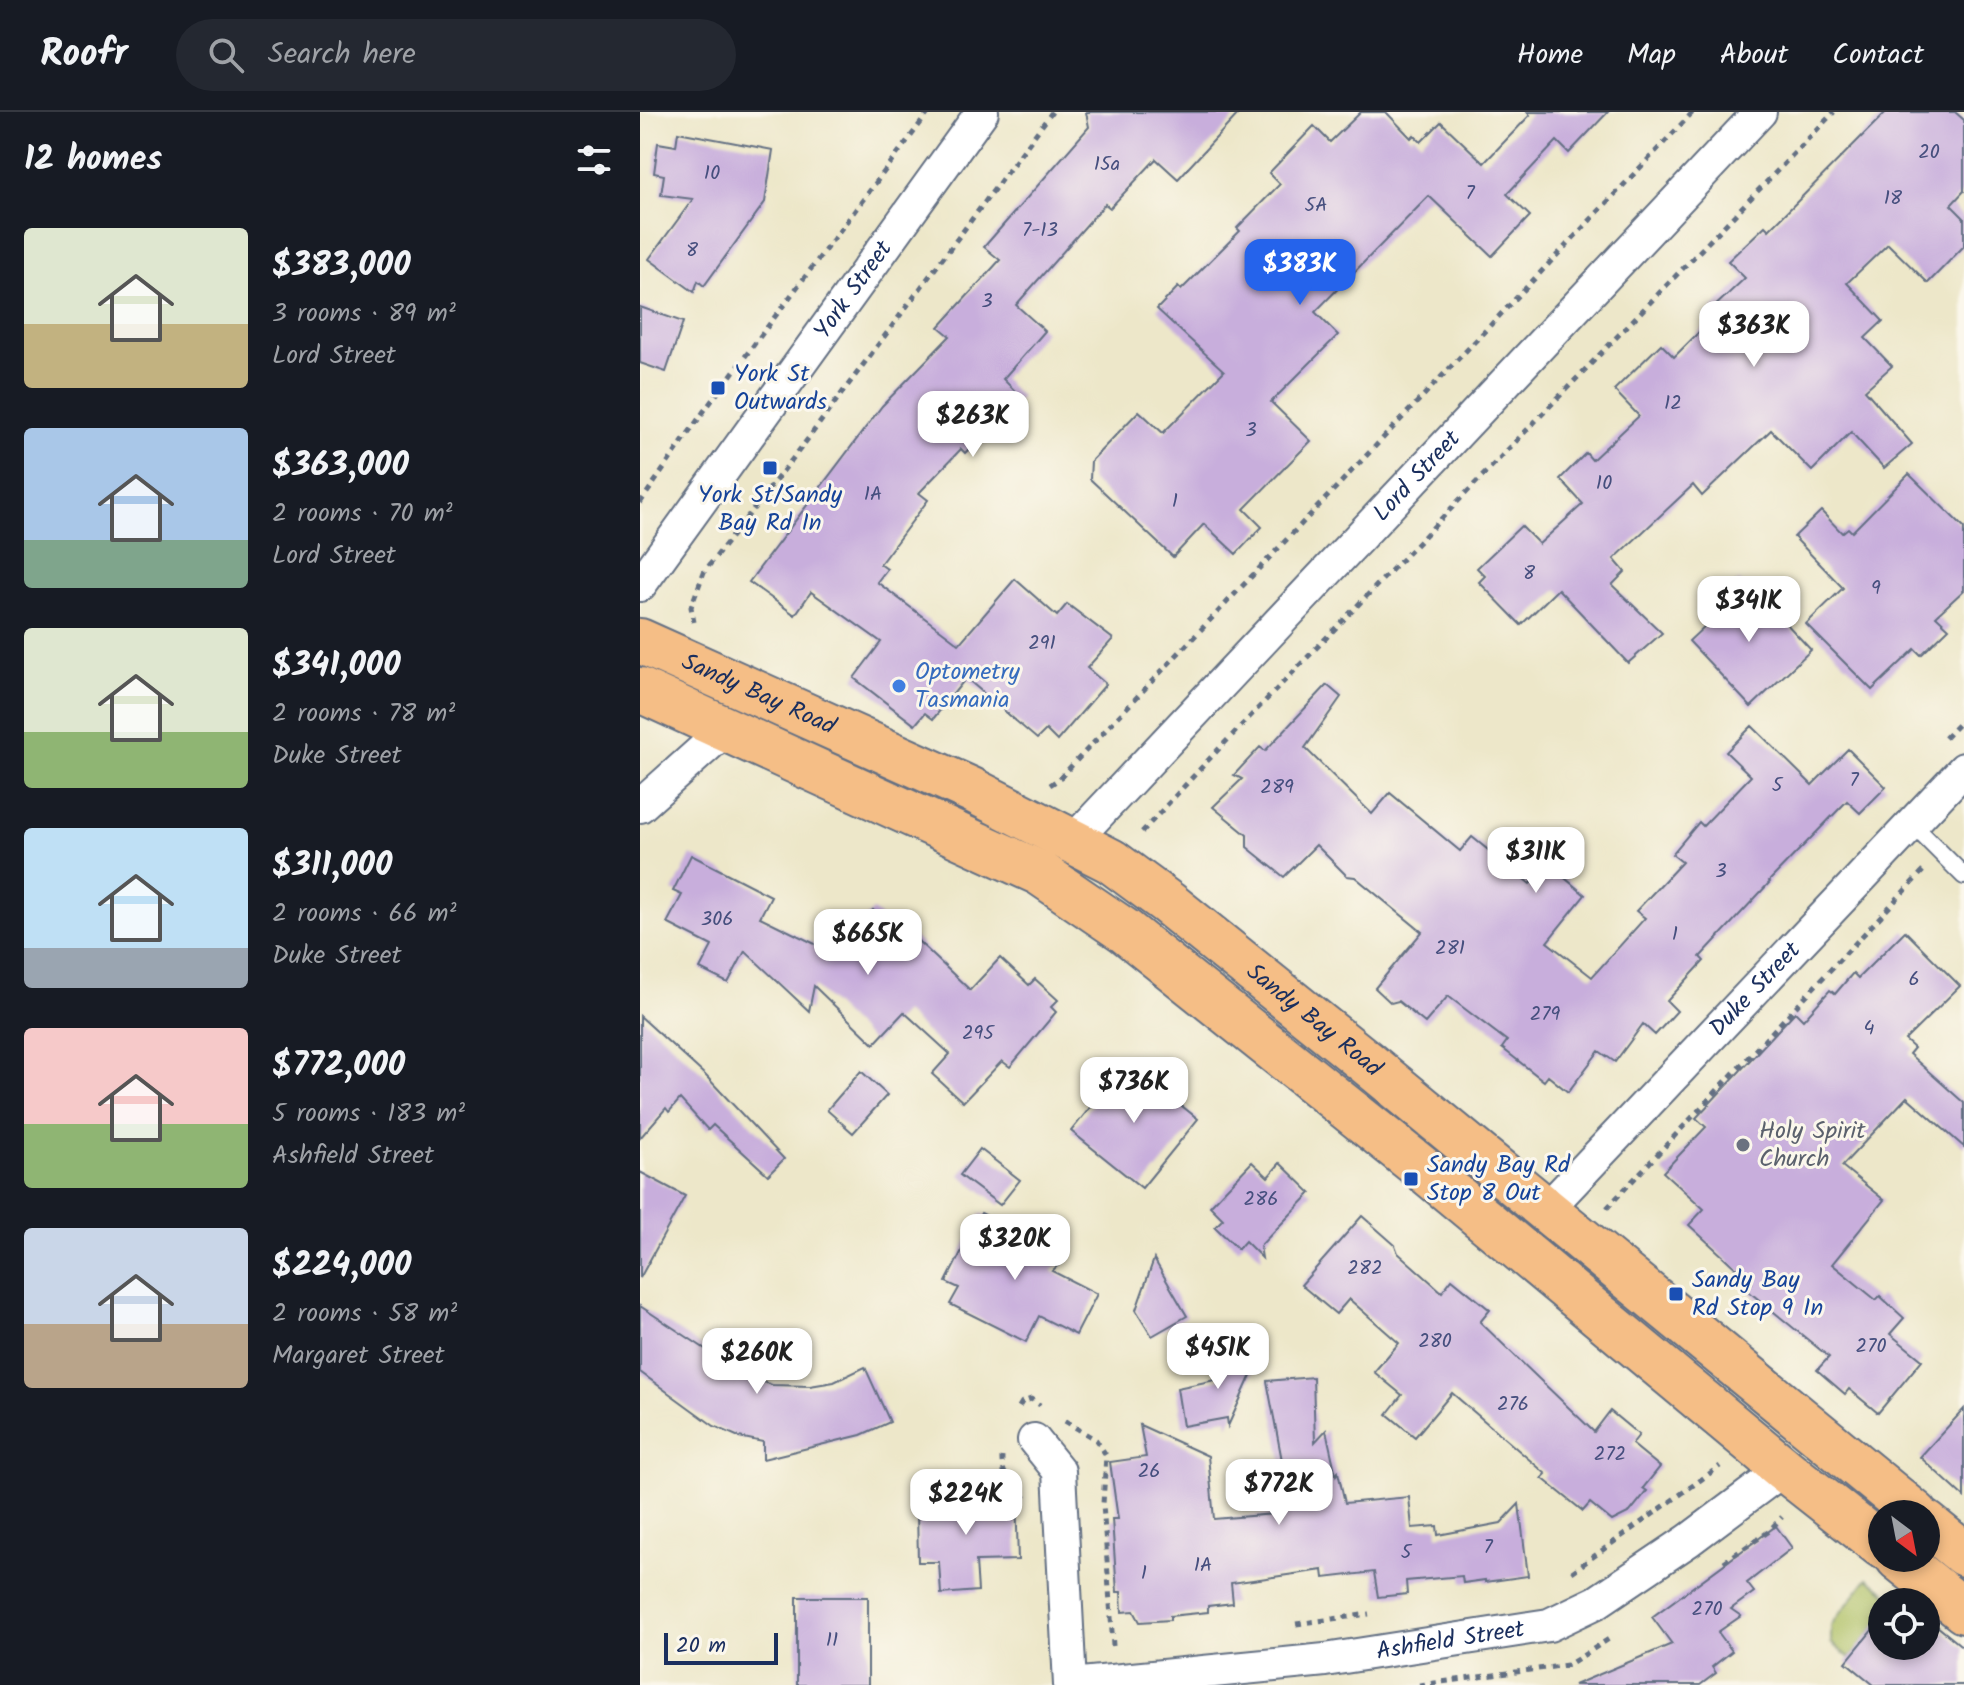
<!DOCTYPE html>
<html lang="en">
<head>
<meta charset="utf-8">
<style>
  body { margin:0; font-family:Kalam,sans-serif; background:#242831; color:#f1f3f6; height:100vh; display:flex; flex-direction:column; font-size:30px; white-space:nowrap }
  * { box-sizing:border-box; margin:0 }
  p { font-size:26px; color:#9ea1a6 }
  .icon { flex:none; width:44px; height:44px; fill:none; stroke:currentColor; stroke-width:2; stroke-linecap:round; stroke-linejoin:round }
  .map { position:relative; flex:1; overflow:hidden }
  .sheet { display:flex; flex-direction:column; background:#171b24; width:640px }
  .sheet>* { flex:none }
  .needle { width:52px; rotate:148deg }
  .fabs { position:absolute; left:1228px; top:1388px; display:grid; gap:16px }
  .fabs a { display:grid; place-items:center; width:72px; height:72px; border-radius:50%; background:#171b24; box-shadow:0 4px 12px #0003; font-size:40px }
  .scale { position:absolute; left:24px; bottom:20px; width:114px; box-sizing:border-box; padding-left:8px; border:4px solid #1b2f5e; border-top:0; font-size:22px; line-height:28px; white-space:nowrap; color:#1b2f5e; -webkit-text-stroke:6px #fbf7ec; paint-order:stroke }
  .price { position:absolute; translate:-50% -68px; padding:0 18px; border-radius:16px; background:#fff; color:#222; font-size:26px; line-height:52px; filter:drop-shadow(0 2px 4px #0008) }
  .price::after { content:''; position:absolute; left:50%; top:48px; width:24px; height:18px; margin-left:-12px; background:inherit; clip-path:polygon(0 0,100% 0,50% 100%) }
  .price.selected { background:#2563eb; color:#fff }
  ul { padding:0; list-style:none }
  li { display:flex; align-items:center; gap:24px; height:200px; padding:0 24px }
  li span { display:grid; place-items:center; flex:none; width:224px; height:160px; border-radius:8px; color:#555 }
  li>.icon { margin-inline-start:auto }
  span .icon { width:96px; height:96px; fill:#fffc; stroke-width:1 }
  li b { font-size:34px }
  h2 { display:flex; justify-content:space-between; align-items:center; height:96px; padding:0 24px; font-size:34px }
  header { display:flex; align-items:center; gap:48px; box-sizing:border-box; height:112px; padding:0 40px; background:#171b24; border-bottom:2px solid #363941 }
  header strong { font-size:38px }
  nav { display:flex; gap:44px; margin-inline-start:auto; font-size:28px }
  .search { width:560px; height:72px; background:#242831; display:flex; align-items:center; gap:20px; box-sizing:border-box; padding:0 28px; border-radius:44px; color:#9ea1a6; font-size:30px }
  main { display:flex; flex:1; min-height:0 }
  .map>svg:first-child { display:block }
</style>
</head>
<body>
<header>
<strong>Roofr</strong>
<div class="search"><svg class="icon" aria-label="search" viewBox="0 0 24 24"><circle cx="10" cy="10" r="6"/><path d="M15 15l6 6"/></svg>Search here</div>
<nav><a>Home</a><a>Map</a><a>About</a><a>Contact</a></nav>
</header>
<main>
<section class="sheet">
<h2>12 homes<svg class="icon" aria-label="filters" viewBox="0 0 24 24"><path d="M4 7h16M4 17h16"/><circle cx="9" cy="7" r="2"/><circle cx="15" cy="17" r="2"/></svg></h2>
<ul>
<li><span style="background:linear-gradient(#dfe7d0 60%,#c2b280 0)"><svg class="icon" aria-label="home" viewBox="0 0 24 24"><path d="M3 11l9-7 9 7M6 9v11h12V9"/></svg></span><div><b>$383,000</b><p>3 rooms · 89 m²</p><p>Lord Street</p></div></li>
<li><span style="background:linear-gradient(#a9c7e8 70%,#7fa58c 0)"><svg class="icon" aria-label="home" viewBox="0 0 24 24"><path d="M3 11l9-7 9 7M6 9v11h12V9"/></svg></span><div><b>$363,000</b><p>2 rooms · 70 m²</p><p>Lord Street</p></div></li>
<li><span style="background:linear-gradient(#dfe7d0 65%,#8fb573 0)"><svg class="icon" aria-label="home" viewBox="0 0 24 24"><path d="M3 11l9-7 9 7M6 9v11h12V9"/></svg></span><div><b>$341,000</b><p>2 rooms · 78 m²</p><p>Duke Street</p></div></li>
<li><span style="background:linear-gradient(#bfe0f5 75%,#9aa5b1 0)"><svg class="icon" aria-label="home" viewBox="0 0 24 24"><path d="M3 11l9-7 9 7M6 9v11h12V9"/></svg></span><div><b>$311,000</b><p>2 rooms · 66 m²</p><p>Duke Street</p></div></li>
<li><span style="background:linear-gradient(#f6c9c9 60%,#8fb573 0)"><svg class="icon" aria-label="home" viewBox="0 0 24 24"><path d="M3 11l9-7 9 7M6 9v11h12V9"/></svg></span><div><b>$772,000</b><p>5 rooms · 183 m²</p><p>Ashfield Street</p></div></li>
<li><span style="background:linear-gradient(#c9d6e8 60%,#b9a48a 0)"><svg class="icon" aria-label="home" viewBox="0 0 24 24"><path d="M3 11l9-7 9 7M6 9v11h12V9"/></svg></span><div><b>$224,000</b><p>2 rooms · 58 m²</p><p>Margaret Street</p></div></li>
</ul>
</section>
<div class="map">
<svg width="1324" height="1573" viewBox="0 0 1324 1573">
  <rect width="100%" height="100%" fill="#fbf7ec"/>
  <filter id="ink" filterUnits="userSpaceOnUse"><feTurbulence type="fractalNoise" baseFrequency=".0125" numOctaves="2"/><feDisplacementMap in="SourceGraphic" scale="16" xChannelSelector="R" yChannelSelector="G"/><feConvolveMatrix kernelMatrix="1 2 1 2 8 2 1 2 1" color-interpolation-filters="sRGB"/></filter>
  <filter id="wash" filterUnits="userSpaceOnUse"><feTurbulence type="fractalNoise" baseFrequency=".006" numOctaves="4" result="noise"/><feDisplacementMap in="SourceGraphic" scale="32" xChannelSelector="R" yChannelSelector="G"/><feGaussianBlur stdDeviation="1.8" result="paint"/><feColorMatrix in="noise" values="0 0 0 0 0 0 0 0 0 0 0 0 0 0 0 0 0 1.4 0 .05"/><feComposite in="paint" operator="in"/></filter>
  <g filter="url(#wash)">
    <rect width="100%" height="100%" fill="#ede7c9"/>
    <!-- green -->
    <polygon fill="#aec064" stroke="#647861" stroke-width="2" points="1228,1466 1256,1489 1242,1490 1242,1507 1210,1546 1191,1531 1191,1513"/>
    <g id="blocks">
      <!-- building -->
      <g fill="#c8aedc">
        <polygon points="446,0 600,0 538,67 516,47 470,96 465,92 376,193 405,219 363,267 381,285 325,341 321,337 279,381 288,388 240,452 247,457 237,470 319,532 375,467 417,504 427,492 473,527 447,556 466,572 417,629 406,618 397,627 326,566 293,607 285,601 275,613 214,566 241,530 171,480 155,503 109,470 242,294 310,224 299,215 360,148 344,135 449,15"/>
        <polygon points="721,0 746,0 771,26 774,23 781,30 801,10 844,51 890,3 887,0 968,0 929,41 917,29 867,82 890,104 852,144 789,84 675,200 698,223 631,290 671,329 604,397 622,415 596,442 564,412 533,445 450,367 451,349 499,299 523,321 584,259 517,197 538,175 541,178 600,119 597,116 640,72 629,61 674,14 690,30"/>
        <polygon points="1246,0 1315,0 1324,8 1324,79 1311,93 1324,106 1324,134 1288,171 1248,132 1207,171 1243,209 1225,226 1252,254 1225,278 1272,332 1244,356 1211,320 1172,359 1131,318 1062,384 1053,373 974,447 985,460 972,473 1022,521 988,551 918,477 881,513 839,470 845,464 837,456 881,414 899,432 943,392 920,367 946,341 952,348 999,304 974,278 1021,232 1034,245 1076,203 1071,198 1105,166 1088,149 1125,114 1129,118"/>
        <polygon points="38,20 133,38 125,90 64,174 58,169 54,180 9,147 53,87 21,83 24,63 14,61 18,31 36,34"/>
        <polygon points="0,195 43,210 26,260 0,251"/>
        <polygon points="1269,362 1324,416 1324,478 1296,504 1309,516 1281,543 1275,537 1232,578 1166,512 1203,476 1154,425 1181,399 1202,421 1208,416 1212,420"/>
        <polygon points="1099,469 1110,482 1115,478 1171,538 1111,595 1049,529 1083,497 1077,490"/>
        <polygon points="687,573 701,585 665,636 732,702 750,681 820,739 832,725 890,772 908,752 945,783 907,830 952,865 1005,806 996,799 1042,750 1032,742 1059,710 1063,714 1111,664 1086,640 1112,614 1172,673 1208,637 1246,675 1220,701 1207,689 1129,769 1130,770 1060,845 1064,849 1027,889 1037,899 1015,923 1003,912 975,950 959,939 928,980 908,964 904,969 862,936 867,929 808,884 785,911 758,889 751,891 735,876 782,820 715,765 707,764 676,733 644,765 607,735 607,723 573,695 602,667 594,663 620,635 625,639"/>
        <polygon points="51,743 131,784 120,805 183,836 208,810 213,819 233,798 254,818 260,812 330,878 360,846 389,873 395,867 418,888 411,895 416,900 370,955 362,949 323,990 292,962 310,942 264,900 234,932 174,874 169,899 105,839 88,871 60,857 72,834 27,811 42,783 33,779"/>
        <polygon points="1265,819 1320,874 1265,928 1274,936 1269,942 1324,991 1324,1035 1267,985 1202,1054 1244,1088 1192,1152 1236,1188 1240,1184 1264,1206 1250,1222 1282,1248 1238,1301 1209,1277 1205,1282 1177,1258 1189,1245 1107,1178 1112,1171 1049,1113 1064,1097 1023,1060 1066,1015 1056,1006 1155,900 1163,908 1190,878 1195,882 1213,861 1218,866"/>
        <polygon points="0,904 66,964 144,1047 128,1063 73,1013 68,1018 40,987 29,1000 26,996 0,1026"/>
        <polygon points="487,950 558,1007 502,1076 431,1019"/>
        <polygon points="221,959 247,983 213,1021 187,998"/>
        <polygon points="340,1037 380,1068 360,1093 320,1063"/>
        <polygon points="612,1050 628,1065 640,1051 671,1081 620,1134 622,1146 605,1129 598,1137 575,1115 583,1107 570,1094"/>
        <polygon points="0,1060 45,1084 0,1166"/>
        <polygon points="341,1101 427,1145 412,1159 457,1182 436,1223 399,1204 386,1230 310,1192 319,1176 306,1170"/>
        <polygon points="722,1104 755,1133 758,1141 802,1180 812,1167 850,1198 840,1210 954,1320 970,1299 999,1323 992,1332 1020,1355 1003,1376 1007,1379 990,1400 972,1409 950,1391 943,1399 902,1366 906,1362 812,1281 775,1325 747,1302 762,1283 734,1260 759,1231 709,1187 696,1202 661,1173"/>
        <polygon points="514,1147 547,1204 512,1224 496,1198"/>
        <polygon points="0,1194 91,1254 111,1266 132,1273 170,1274 194,1270 225,1255 250,1310 221,1323 123,1347 123,1330 99,1325 74,1314 0,1260"/>
        <polygon points="622,1239 588,1314 587,1306 543,1314 537,1276 580,1267 577,1246"/>
        <polygon points="673,1265 675,1330 686,1318 696,1363 698,1360 705,1391 769,1385 772,1416 797,1414 798,1423 861,1411 879,1392 888,1464 845,1470 845,1468 823,1471 822,1464 766,1469 767,1482 738,1485 734,1460 684,1466 683,1458 591,1471 593,1491 568,1494 568,1500 530,1504 530,1508 500,1510 494,1499 482,1500 481,1480 477,1480 472,1407 478,1407 470,1350 506,1345 500,1313 568,1344 574,1407 634,1402 633,1394 650,1391 627,1269"/>
        <polygon points="1324,1297 1324,1385 1280,1345"/>
        <polygon points="376,1384 378,1448 336,1449 338,1479 301,1482 299,1450 278,1450 277,1396 282,1396 282,1387"/>
        <polygon points="1136,1414 1152,1436 1107,1471 1114,1480 1091,1497 1101,1504 1078,1520 1092,1539 1072,1555 1076,1561 1060,1573 934,1573 1032,1532 1012,1505"/>
        <rect x="157" y="1485" width="71" height="88"/>
        <polygon points="1286,1505 1324,1536 1324,1573 1234,1573 1206,1550 1242,1506 1242,1534 1286,1534"/>
      </g>
    </g>
  </g>
  <g filter="url(#ink)">
    <use href="#blocks" fill-opacity="0" stroke="#646f83" stroke-width="2"/>
    <g fill="none" stroke-linecap="round" stroke-linejoin="round">
      <defs>
        <polyline id="lane" points="1272,712 1324,764"/>
        <g id="street">
          <path id="s1" d="M0,473L342,0"/>
          <polyline points="0,694 86,617"/>
          <path id="s2" d="M434,728L1120,0"/>
          <path id="s3" d="M906,1098L1324,657"/>
          <polyline points="394,1328 419,1359 430,1573"/>
          <path id="s4" d="M431,1573L685,1548L909,1513L957,1490L1049,1428L1144,1357"/>
        </g>
        <g id="primary">
          <path id="s5" d="M0,529L332,678L471,749L528,791L726,950L1276,1402"/>
          <polyline points="0,578 400,761 485,819 783,1057 1144,1357 1242,1434"/>
          <polyline points="1286,1411 1324,1442"/>
          <polyline points="1258,1446 1324,1499"/>
        </g>
      </defs>
      <!-- lane casing -->
      <use href="#lane" stroke="#646f83" stroke-width="20"/>
      <!-- street casing -->
      <use href="#street" stroke="#646f83" stroke-width="36"/>
      <!-- primary casing -->
      <use href="#primary" stroke="#646f83" stroke-width="48"/>
      <!-- path -->
      <g stroke="#646f83" stroke-width="5" stroke-dasharray="6 6" stroke-linecap="butt">
        <polyline points="0,391 64,299 289,0"/>
        <polyline points="54,510 51,495 64,460 161,336 412,0"/>
        <polyline points="1305,626 1324,606"/>
        <polyline points="410,673 419,667 1053,0"/>
        <polyline points="502,720 573,643 1194,0"/>
        <polyline points="967,1096 1283,759"/>
        <polyline points="379,1295 382,1290 391,1287 400,1293"/>
        <polyline points="425,1309 456,1328 466,1343 463,1392 473,1534"/>
        <path d="M362,1345C361,1364 373,1374 386,1386"/>
        <polyline points="1084,1450 1128,1420 1142,1405"/>
        <polyline points="932,1460 1080,1354"/>
        <polyline points="656,1512 729,1502"/>
        <polyline points="779,1573 928,1553 969,1527"/>
      </g>
      <!-- lane -->
      <use href="#lane" stroke="#fff" stroke-width="16"/>
      <!-- street -->
      <use href="#street" stroke="#fff" stroke-width="32"/>
      <!-- primary -->
      <use href="#primary" stroke="#f5be86" stroke-width="44"/>
    </g>
  </g>
  <!-- markers -->
  <g fill="#1a4fb4" stroke="#fbf7ec" stroke-width="3">
    <rect x="70" y="268" width="16" height="16" rx="4"/>
    <rect x="122" y="348" width="16" height="16" rx="4"/>
    <rect x="763" y="1059" width="16" height="16" rx="4"/>
    <rect x="1028" y="1174" width="16" height="16" rx="4"/>
  </g>
  <circle fill="#3f7fe0" stroke="#fbf7ec" stroke-width="3" cx="259" cy="574" r="8"/>
  <circle fill="#6b7280" stroke="#fbf7ec" stroke-width="3" cx="1103" cy="1033" r="8"/>
  <g text-anchor="middle" dominant-baseline="central" stroke-width="6" stroke-linejoin="round" paint-order="stroke">
    <!-- number labels -->
    <g font-size="20" fill="#464f7e">
      <text x="1289" y="41">20</text>
      <text x="467" y="53">15a</text>
      <text x="72" y="62">10</text>
      <text x="830" y="82">7</text>
      <text x="1253" y="87">18</text>
      <text x="676" y="94">5A</text>
      <text x="400" y="119">7-13</text>
      <text x="52" y="139">8</text>
      <text x="347" y="190">3</text>
      <text x="1033" y="292">12</text>
      <text x="611" y="319">3</text>
      <text x="964" y="372">10</text>
      <text x="233" y="383">1A</text>
      <text x="535" y="390">1</text>
      <text x="889" y="462">8</text>
      <text x="1236" y="477">9</text>
      <text x="402" y="532">291</text>
      <text x="1214" y="669">7</text>
      <text x="1137" y="674">5</text>
      <text x="637" y="676">289</text>
      <text x="1081" y="760">3</text>
      <text x="77" y="808">306</text>
      <text x="1035" y="823">1</text>
      <text x="810" y="837">281</text>
      <text x="1274" y="868">6</text>
      <text x="905" y="903">279</text>
      <text x="1229" y="917">4</text>
      <text x="338" y="922">295</text>
      <text x="621" y="1088">286</text>
      <text x="725" y="1157">282</text>
      <text x="795" y="1230">280</text>
      <text x="1231" y="1235">270</text>
      <text x="873" y="1293">276</text>
      <text x="970" y="1343">272</text>
      <text x="509" y="1360">26</text>
      <text x="848" y="1436">7</text>
      <text x="766" y="1441">5</text>
      <text x="563" y="1454">1A</text>
      <text x="504" y="1462">1</text>
      <text x="1067" y="1498">270</text>
      <text x="192" y="1529">11</text>
    </g>
    <!-- street labels -->
    <g font-size="24" fill="#1b2f5e" stroke="#fbf7ec">
      <text stroke="none"><textPath href="#s1" startOffset="364">York Street</textPath></text>
      <text stroke="none"><textPath href="#s2" startOffset="500">Lord Street</textPath></text>
      <text stroke="none"><textPath href="#s5" startOffset="130">Sandy Bay Road</textPath></text>
      <text stroke="none"><textPath href="#s3" startOffset="304">Duke Street</textPath></text>
      <text stroke="none"><textPath href="#s5" startOffset="778">Sandy Bay Road</textPath></text>
      <text stroke="none"><textPath href="#s4" startOffset="382">Ashfield Street</textPath></text>
    </g>
    <!-- transit labels -->
    <g font-size="24" fill="#164399" stroke="#fbf7ec" text-anchor="start">
      <text x="94" y="262">York St<tspan x="94" dy="28">Outwards</tspan></text>
      <text x="130" y="383" text-anchor="middle">York St/Sandy<tspan x="130" dy="28">Bay Rd In</tspan></text>
      <text x="787" y="1053">Sandy Bay Rd<tspan x="787" dy="28">Stop 8 Out</tspan></text>
      <text x="1052" y="1168">Sandy Bay<tspan x="1052" dy="28">Rd Stop 9 In</tspan></text>
    </g>
    <!-- shop labels -->
    <g font-size="24" fill="#366cbe" stroke="#fbf7ec" text-anchor="start">
      <text x="275" y="560">Optometry<tspan x="275" dy="28">Tasmania</tspan></text>
    </g>
    <!-- worship labels -->
    <g font-size="24" fill="#5b616d" stroke="#fbf7ec" text-anchor="start">
      <text x="1119" y="1019">Holy Spirit<tspan x="1119" dy="28">Church</tspan></text>
    </g>
  </g>
</svg>
<div class="fabs">
<a><svg class="needle" viewBox="-14 -14 28 28"><path d="M0-13l5 13h-10z" fill="#e53935"/><path d="M0 13l5-13h-10z" fill="#9ea1a6"/></svg></a>
<a><svg class="icon" aria-label="locate" viewBox="0 0 24 24"><circle cx="12" cy="12" r="6"/><path d="M12 2v4M12 18v4M2 12h4M18 12h4"/></svg></a>
</div>
<div class="scale">20 m</div>
<b class="price selected" style="left:660px;top:195px">$383K</b>
<b class="price" style="left:1114px;top:257px">$363K</b>
<b class="price" style="left:333px;top:347px">$263K</b>
<b class="price" style="left:1109px;top:532px">$341K</b>
<b class="price" style="left:896px;top:783px">$311K</b>
<b class="price" style="left:228px;top:865px">$665K</b>
<b class="price" style="left:494px;top:1013px">$736K</b>
<b class="price" style="left:375px;top:1170px">$320K</b>
<b class="price" style="left:578px;top:1279px">$451K</b>
<b class="price" style="left:117px;top:1284px">$260K</b>
<b class="price" style="left:639px;top:1415px">$772K</b>
<b class="price" style="left:326px;top:1425px">$224K</b>
</div>
</main>
</body>
</html>
